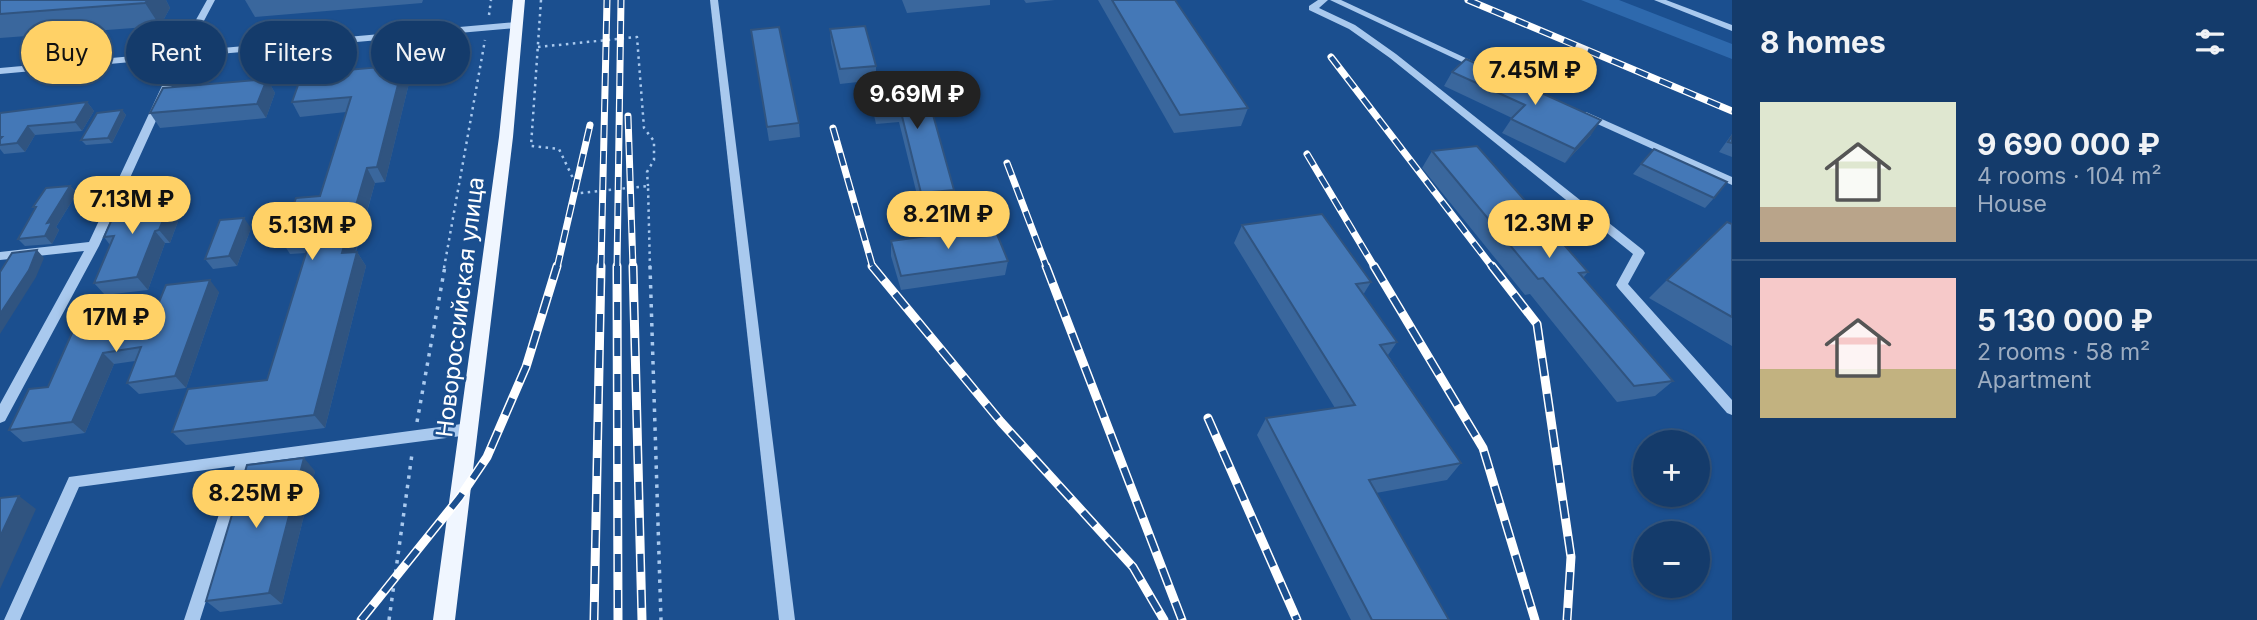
<!DOCTYPE html>
<html lang="en">
<head>
<meta charset="utf-8">
<style>
  body { margin:0; font-family:Inter,sans-serif; background:#1d4271; color:#f1f3f6; height:100vh; display:flex; flex-direction:column; font-size:26px; white-space:nowrap }
  * { box-sizing:border-box; margin:0 }
  p { font-size:23px; color:#9dadc1 }
  .icon { flex:none; width:38px; height:38px; fill:none; stroke:currentColor; stroke-width:2; stroke-linecap:round; stroke-linejoin:round }
  .map { position:relative; flex:1; overflow:hidden }
  .sheet { display:flex; flex-direction:column; background:#143b6b; width:525px }
  .sheet>* { flex:none }
  .top-card { position:absolute; left:21px; top:21px; width:665px; height:63px; display:flex; gap:14px }
  .fabs { position:absolute; left:1633px; top:430px; display:grid; gap:14px }
  .fabs a { display:grid; place-items:center; width:77px; height:77px; border-radius:50%; background:#143b6b; box-shadow:0 2px 5px #0004,0 0 0 2px #33557e; font-size:35px }
  .price { position:absolute; translate:-50% -60px; padding:0 16px; border-radius:24px; background:#ffd166; color:#111; font-size:23px; line-height:46px; filter:drop-shadow(0 2px 4px #0008) }
  .price::after { content:''; position:absolute; left:50%; top:42px; width:21px; height:16px; margin-left:-10px; background:inherit; clip-path:polygon(0 0,100% 0,50% 100%) }
  .price.selected { background:#222; color:#fff }
  ul { padding:0; list-style:none }
  li { display:flex; align-items:center; gap:21px; height:175px; padding:0 28px }
  li+li { border-top:2px solid #33557e }
  li span { display:grid; place-items:center; flex:none; width:196px; height:140px; border-radius:0px; color:#555 }
  li>.icon { margin-inline-start:auto }
  span .icon { width:84px; height:84px; fill:#fffc; stroke-width:1 }
  li b { font-size:30px }
  h2 { display:flex; justify-content:space-between; align-items:center; height:84px; padding:0 28px; font-size:30px }
  .chip { padding:0 24px; border-radius:32px; background:#143b6b; box-shadow:0 2px 5px #0004,0 0 0 2px #33557e; font-size:24px; line-height:63px }
  .chip.selected { background:#ffd166; color:#111 }
  main { display:flex; flex:1; min-height:0 }
  .map>svg:first-child { display:block }
</style>
</head>
<body>
<main>
<div class="map">
<svg width="1732" height="620" viewBox="0 0 1732 620">
  <rect width="100%" height="100%" fill="#1b4f8f"/>
  <!-- green -->
  <polygon fill="#2e69ad" points="1581,0 1619,0 1732,44 1732,59"/>
  <g fill="none" stroke-linecap="round" stroke-linejoin="round">
    <!-- path-far1 -->
    <g stroke="#a9c9ee" stroke-width="2.5" stroke-dasharray="2.5 4.5" stroke-linecap="butt">
      <polyline points="541,0 531,146 559,149 580,193 648,186 650,268"/>
      <polyline points="489,15 491,0"/>
      <polyline points="538,47 637,37 644,128 654,141 654,160 647,172 648,186"/>
      <polyline points="444,268 485,40"/>
    </g>
    <!-- path -->
    <g stroke="#a9c9ee" stroke-width="3.5" stroke-dasharray="3.5 6" stroke-linecap="butt">
      <polyline points="650,266 661,620"/>
      <polyline points="417,422 445,266"/>
      <polyline points="389,620 412,454"/>
    </g>
    <!-- minor -->
    <g fill="#a9c9ee" fill-rule="evenodd">
      <polygon points="207,0 215,0 188,51 517,22 522,25 517,28 185,57 99,246 5,421 0,423 0,404 84,251 0,260 0,252 89,242 175,58 0,74 0,68 178,52"/>
      <polygon points="710,0 718,0 795,620 779,620"/>
      <polygon points="1318,0 1328,0 1319,8 1355,25 1396,54 1643,250 1645,253 1628,284 1732,400 1732,415 1727,413 1618,288 1616,285 1633,254 1390,58 1349,29 1309,10 1309,6"/>
      <polygon points="1330,0 1341,0 1485,67 1480,70 1477,69"/>
      <polygon points="1654,0 1666,0 1732,25 1732,31"/>
      <polygon points="1586,112 1732,177 1732,185 1582,117 1582,113"/>
      <polygon points="469,423 474,425 476,429 474,433 469,435 249,464 200,620 184,620 235,466 79,487 20,620 4,620 69,477"/>
    </g>
    <!-- major -->
    <polygon fill="#f0f6ff" fill-rule="evenodd" points="513,0 525,0 513,137 455,620 433,620 499,137"/>
    <defs>
      <g id="rail-far1">
        <polyline points="1468,0 1732,111"/>
        <polyline points="1331,57 1493,268"/>
        <polyline points="628,116 633,268"/>
        <polyline points="833,128 873,268"/>
        <polyline points="1307,154 1375,268"/>
        <polyline points="1007,163 1047,268"/>
        <polyline points="557,268 590,125"/>
        <polyline points="601,268 607,0"/>
        <polyline points="617,268 621,0"/>
      </g>
      <g id="rail">
        <polyline points="617,266 618,620"/>
        <polyline points="633,266 642,620"/>
        <polyline points="872,266 1001,422 1133,567 1164,620"/>
        <polyline points="1046,266 1182,620"/>
        <polyline points="1374,266 1483,448 1535,620"/>
        <polyline points="1492,266 1537,324 1571,557 1567,620"/>
        <polyline points="1208,418 1297,620"/>
        <polyline points="361,620 460,497 487,457 526,367 557,266"/>
        <polyline points="594,620 601,266"/>
      </g>
    </defs>
    <!-- rail-far1 casing -->
    <use href="#rail-far1" stroke="#fff" stroke-width="7"/>
    <!-- rail casing -->
    <use href="#rail" stroke="#fff" stroke-width="9"/>
    <!-- rail-far1 -->
    <use href="#rail-far1" stroke="#1b4f8f" stroke-width="4.5" stroke-dasharray="13" stroke-linecap="butt"/>
    <!-- rail -->
    <use href="#rail" stroke="#1b4f8f" stroke-width="6" stroke-dasharray="18" stroke-linecap="butt"/>
  </g>
  <!-- wall -->
  <g fill="#3a679d">
    <polygon points="0,0 166,0 170,8 160,26 0,38"/>
    <polygon points="245,0 423,0 422,3 255,17"/>
    <polygon points="902,0 990,0 990,5 907,13"/>
    <polygon points="1024,0 1055,0 1026,3"/>
    <polygon points="1098,0 1175,0 1248,108 1241,126 1174,133"/>
    <polygon points="830,29 876,66 876,80 840,84 831,43"/>
    <polygon points="751,30 799,123 800,137 769,141"/>
    <polygon points="1452,72 1591,135 1565,163 1502,133 1512,118 1444,86"/>
    <polygon points="267,79 275,93 266,118 160,128 150,113"/>
    <polygon points="410,79 385,182 375,183 356,252 357,252 366,266 325,428 186,445 172,432 267,380 306,253 290,254 281,240 320,196 346,112 300,117 292,102"/>
    <polygon points="923,79 954,190 953,204 920,207 899,122 876,124 870,98 870,83"/>
    <polygon points="87,102 94,111 82,131 35,135 25,152 4,154 0,149 0,113"/>
    <polygon points="122,110 126,115 112,143 86,145 81,140"/>
    <polygon points="1732,134 1732,157 1719,152"/>
    <polygon points="1654,149 1714,198 1705,208 1633,174"/>
    <polygon points="1432,151 1588,272 1583,278 1673,381 1655,396 1617,402 1530,294 1525,295 1422,168"/>
    <polygon points="70,186 77,193 56,227 59,230 52,244 25,246 18,239 35,209 33,207"/>
    <polygon points="183,208 170,243 165,243 148,290 105,295 94,283 110,245 104,237"/>
    <polygon points="1732,224 1732,346 1649,298 1667,280"/>
    <polygon points="1242,225 1371,282 1363,295 1397,342 1388,355 1461,463 1447,480 1376,493 1449,620 1351,620 1257,435 1266,418 1335,408 1234,243"/>
    <polygon points="251,228 237,266 213,269 205,259"/>
    <polygon points="891,241 1008,261 1005,275 901,290 891,256"/>
    <polygon points="219,292 186,388 139,394 127,383 135,361 114,364 85,433 23,442 9,430 48,387 154,314"/>
    <polygon points="315,471 282,604 220,612 206,601"/>
  </g>
  <!-- shaded-wall -->
  <g fill="#305480">
    <polygon points="148,0 166,0 170,8 160,26 145,3"/>
    <polygon points="403,65 410,79 385,182 377,167"/>
    <polygon points="267,79 275,93 266,118 257,104"/>
    <polygon points="87,102 94,111 82,131 75,122"/>
    <polygon points="122,110 126,115 112,143 108,138"/>
    <polygon points="1601,120 1591,135 1565,163 1575,149"/>
    <polygon points="28,126 35,135 25,152 17,143"/>
    <polygon points="367,168 375,183 351,267 342,253"/>
    <polygon points="70,186 77,193 56,227 59,230 52,244 45,236 47,223"/>
    <polygon points="174,195 183,208 170,243 159,230"/>
    <polygon points="244,218 251,228 237,266 229,256"/>
    <polygon points="155,231 165,243 148,290 137,277"/>
    <polygon points="37,250 44,258 36,277 0,334 0,314"/>
    <polygon points="357,252 366,266 325,428 314,415"/>
    <polygon points="210,280 219,292 186,388 175,376"/>
    <polygon points="103,353 114,364 85,433 72,422"/>
    <polygon points="304,458 315,471 282,604 269,593"/>
    <polygon points="19,496 36,509 0,589 0,537"/>
  </g>
  <!-- building -->
  <g fill="#4478b7" stroke="#305480" stroke-width="2">
    <polygon points="0,0 148,0 145,3 0,14"/>
    <polygon points="1112,0 1175,0 1248,108 1180,115"/>
    <polygon points="865,26 876,66 840,69 830,29"/>
    <polygon points="779,27 799,123 767,127 751,30"/>
    <polygon points="1466,59 1601,120 1575,149 1511,119 1525,105 1452,72"/>
    <polygon points="403,65 377,167 367,168 342,253 357,252 314,415 172,432 188,389 267,380 311,237 281,240 296,198 320,196 351,97 292,102 302,74"/>
    <polygon points="267,79 257,104 150,113 163,88"/>
    <polygon points="923,79 954,190 921,193 900,108 876,110 870,83"/>
    <polygon points="87,102 75,122 28,126 17,143 0,145 0,139 2,137 0,137 0,113"/>
    <polygon points="122,110 108,138 81,140 97,113"/>
    <polygon points="1732,136 1732,143 1728,142"/>
    <polygon points="1477,146 1588,272 1579,273 1673,381 1634,386 1543,278 1538,279 1432,151"/>
    <polygon points="1654,149 1727,182 1714,198 1641,164"/>
    <polygon points="70,186 47,223 52,222 45,236 18,239 36,207 33,207 46,188"/>
    <polygon points="174,195 159,230 155,231 137,277 94,283 114,236 104,237 120,201"/>
    <polygon points="1322,214 1371,282 1356,284 1397,342 1380,345 1461,463 1369,480 1449,620 1372,620 1266,418 1355,405 1242,225"/>
    <polygon points="244,218 229,256 205,259 220,220"/>
    <polygon points="1727,222 1732,224 1732,317 1667,280"/>
    <polygon points="994,227 1008,261 901,276 891,241"/>
    <polygon points="37,250 29,270 0,314 0,272 12,253"/>
    <polygon points="210,280 175,376 127,383 141,347 103,353 72,422 9,430 29,389 48,387 76,324 154,314 166,285"/>
    <polygon points="304,458 269,593 206,601 247,465"/>
    <polygon points="19,496 0,537 0,498"/>
  </g>
  <g text-anchor="middle" dominant-baseline="central" stroke-width="5" stroke-linejoin="round" paint-order="stroke">
    <!-- street labels -->
    <g font-size="23" fill="#fff" stroke="#1b4f8f">
      <text transform="translate(460 307) rotate(-83)">Новороссийская улица</text>
    </g>
  </g>
</svg>
<div class="fabs">
<a>+</a>
<a>−</a>
</div>
<b class="price" style="left:1535px;top:107px">7.45M ₽</b>
<b class="price selected" style="left:917px;top:131px">9.69M ₽</b>
<b class="price" style="left:132px;top:236px">7.13M ₽</b>
<b class="price" style="left:948px;top:251px">8.21M ₽</b>
<b class="price" style="left:1549px;top:260px">12.3M ₽</b>
<b class="price" style="left:312px;top:262px">5.13M ₽</b>
<b class="price" style="left:116px;top:354px">17M ₽</b>
<b class="price" style="left:256px;top:530px">8.25M ₽</b>
<div class="top-card">
<a class="chip selected">Buy</a>
<a class="chip">Rent</a>
<a class="chip">Filters</a>
<a class="chip">New</a>
</div>
</div>
<section class="sheet">
<h2>8 homes<svg class="icon" aria-label="filters" viewBox="0 0 24 24"><path d="M4 7h16M4 17h16"/><circle cx="9" cy="7" r="2"/><circle cx="15" cy="17" r="2"/></svg></h2>
<ul>
<li><span style="background:linear-gradient(#dfe7d0 75%,#b9a48a 0)"><svg class="icon" aria-label="home" viewBox="0 0 24 24"><path d="M3 11l9-7 9 7M6 9v11h12V9"/></svg></span><div><b>9 690 000 ₽</b><p>4 rooms · 104 m²</p><p>House</p></div></li>
<li><span style="background:linear-gradient(#f6c9c9 65%,#c2b280 0)"><svg class="icon" aria-label="home" viewBox="0 0 24 24"><path d="M3 11l9-7 9 7M6 9v11h12V9"/></svg></span><div><b>5 130 000 ₽</b><p>2 rooms · 58 m²</p><p>Apartment</p></div></li>
</ul>
</section>
</main>
</body>
</html>
